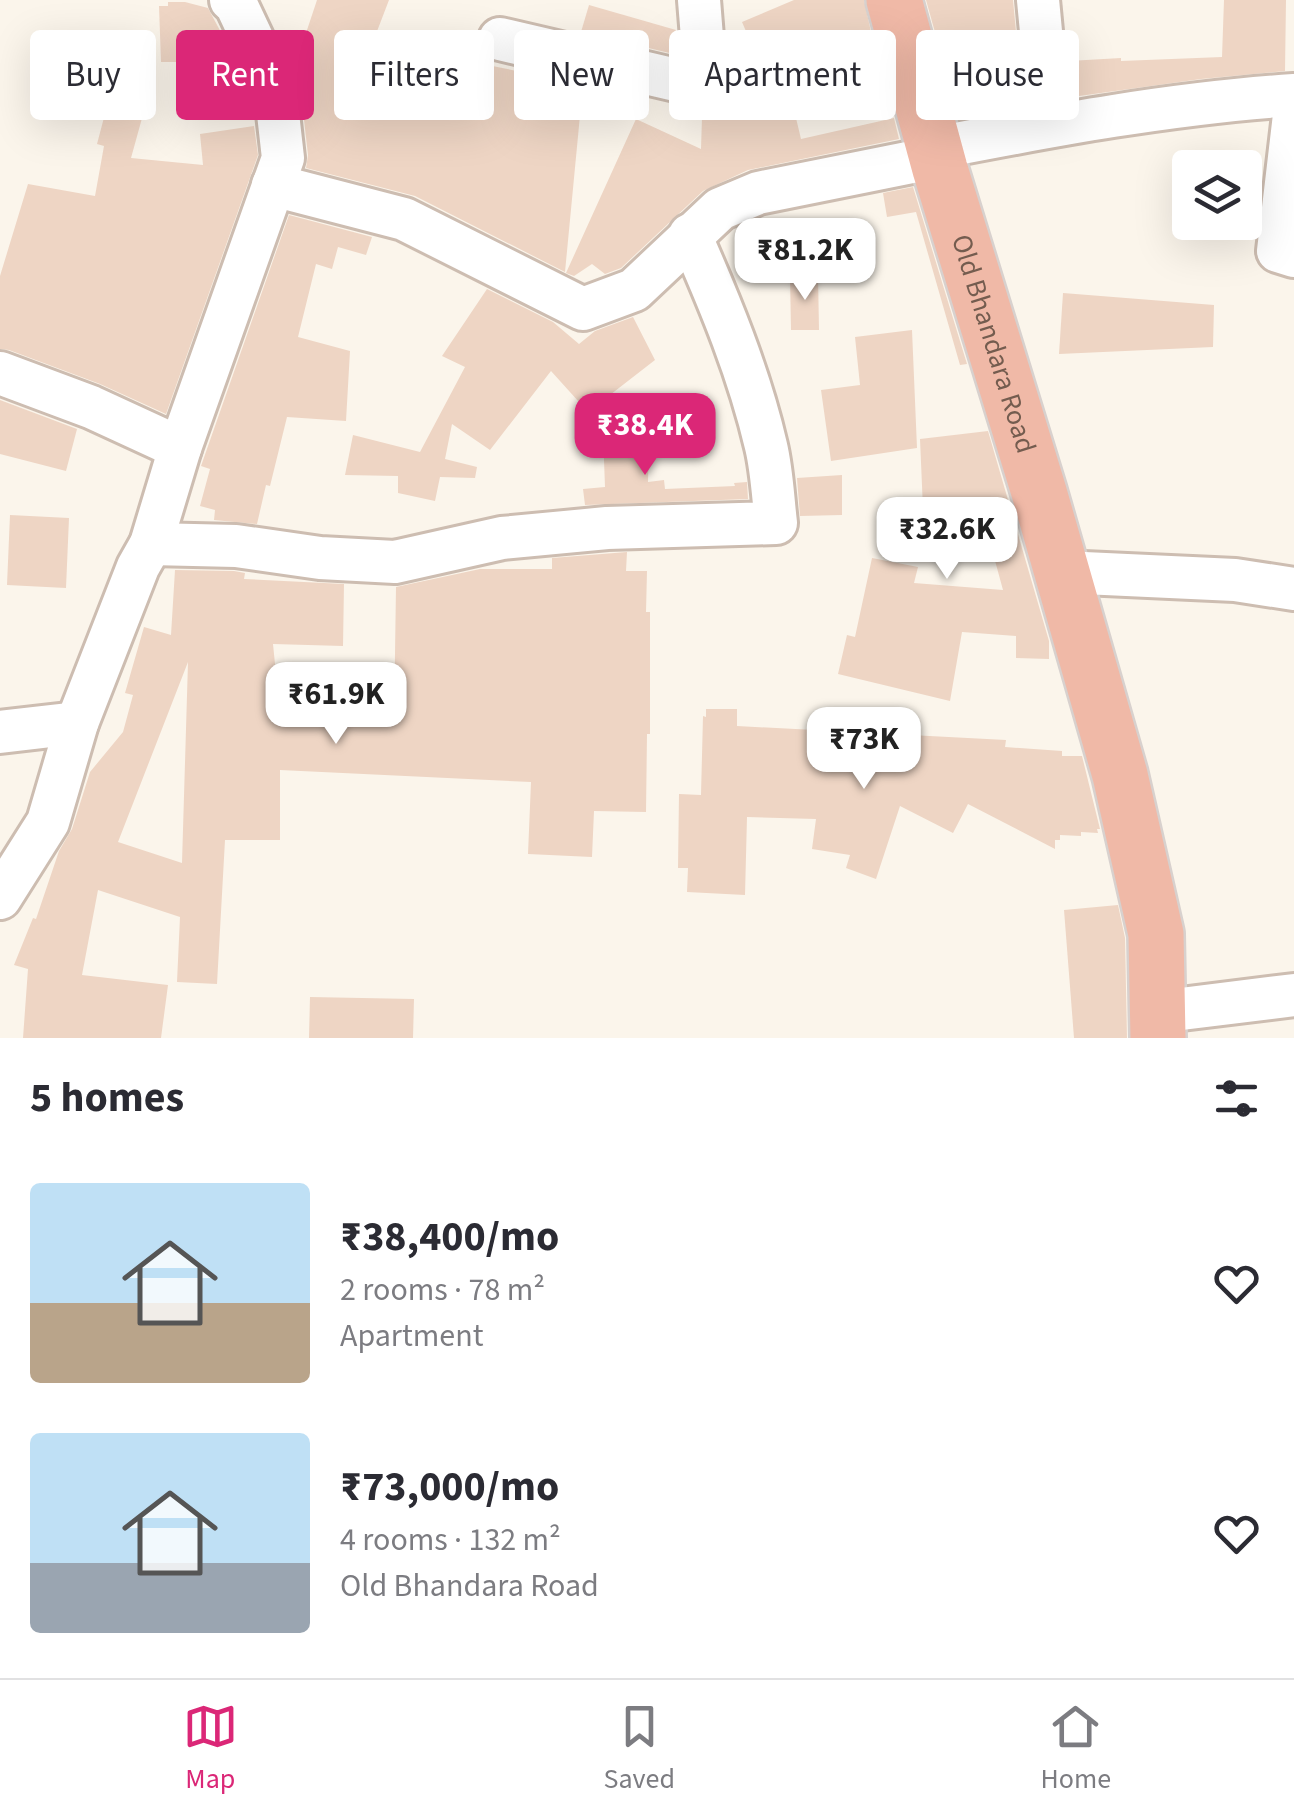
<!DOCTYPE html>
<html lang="en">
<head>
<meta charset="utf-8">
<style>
  body { margin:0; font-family:"Source Sans 3",sans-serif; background:#f7f7f7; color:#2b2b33; height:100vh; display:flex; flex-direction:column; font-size:38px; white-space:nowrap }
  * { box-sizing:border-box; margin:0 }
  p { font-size:32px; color:#7c7c81 }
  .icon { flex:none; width:55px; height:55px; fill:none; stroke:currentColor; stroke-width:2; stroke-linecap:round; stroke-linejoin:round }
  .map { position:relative; height:1038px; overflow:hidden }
  .details { display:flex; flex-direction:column; background:#fff; flex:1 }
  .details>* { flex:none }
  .guide { position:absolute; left:30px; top:30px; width:1235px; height:90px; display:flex; gap:20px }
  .buttons { position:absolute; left:1172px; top:150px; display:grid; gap:20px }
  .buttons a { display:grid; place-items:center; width:90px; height:90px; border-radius:10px; background:#fff; box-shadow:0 10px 40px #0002; font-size:50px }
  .price { position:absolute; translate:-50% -85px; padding:0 22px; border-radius:20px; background:#fff; color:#222; font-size:32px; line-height:65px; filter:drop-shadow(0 2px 5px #0008) }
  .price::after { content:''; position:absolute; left:50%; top:60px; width:30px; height:22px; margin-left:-15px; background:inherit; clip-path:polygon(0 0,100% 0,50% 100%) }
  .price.on { background:#db2777; color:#fff }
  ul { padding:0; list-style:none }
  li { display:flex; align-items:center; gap:30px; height:250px; padding:0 30px }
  li span { display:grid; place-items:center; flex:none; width:280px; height:200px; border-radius:10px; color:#555 }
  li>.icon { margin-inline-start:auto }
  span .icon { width:120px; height:120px; fill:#fffc; stroke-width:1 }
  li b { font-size:42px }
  h2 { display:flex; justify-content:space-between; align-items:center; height:120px; padding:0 30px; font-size:42px }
  .pill { padding:0 35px; border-radius:10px; background:#fff; box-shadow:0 10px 40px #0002; font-size:35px; line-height:90px }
  .pill.on { background:#db2777; color:#fff }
  .tab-bar { display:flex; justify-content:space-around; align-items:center; height:140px; border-top:2px solid #e1e1e2; background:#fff; font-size:28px; color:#7c7c81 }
  .tab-bar a { display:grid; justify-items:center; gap:5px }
  .tab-bar .on { color:#db2777 }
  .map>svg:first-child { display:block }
</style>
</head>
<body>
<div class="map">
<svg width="1294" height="1038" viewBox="0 0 1294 1038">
  <rect width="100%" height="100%" fill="#fbf5eb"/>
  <!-- building -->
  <g fill="#eed5c4" fill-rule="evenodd">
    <polygon points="317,0 389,0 366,60 466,82 467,61 583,84 565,272 415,196 306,168 308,155 300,84 294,69"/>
    <polygon points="794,0 864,0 875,50 773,94 742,22"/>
    <polygon points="926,0 1013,0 1023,106 959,118"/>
    <polygon points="1224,0 1286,0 1285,71 1201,79 1072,97 1069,61 1121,58 1121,61 1222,57"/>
    <polygon points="168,2 185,2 208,8 225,40 196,41 195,62 161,62 159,6 168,6"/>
    <polygon points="589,5 676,30 678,55 581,32"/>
    <polygon points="116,72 152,82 131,158 203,165 200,134 254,126 258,155 166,414 100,384 9,350 0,349 0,276 28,184 95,196 104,146 97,144"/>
    <polygon points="702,117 796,118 801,139 894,118 899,139 748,170 703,191 621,268 605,274 592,264 574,276 566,273 636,119 701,149"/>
    <polygon points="913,187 967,364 960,365 916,212 887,217 883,193"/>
    <polygon points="289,215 372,237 366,255 338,247 332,269 316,264 298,337 350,351 346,421 287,417 270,486 266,485 257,524 214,520 215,510 200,506 210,469 201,466"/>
    <polygon points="818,275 819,330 791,330 790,276"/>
    <polygon points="487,289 553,322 579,344 595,331 633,317 655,360 588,412 551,371 490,450 452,424 445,459 477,467 475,478 440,477 435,501 398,493 398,476 345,475 353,435 420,452 465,367 442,356"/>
    <polygon points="1063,293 1214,305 1213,347 1059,354"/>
    <polygon points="912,330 917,448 831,461 821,390 860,385 855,337"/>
    <polygon points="0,400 77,429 66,471 0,454"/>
    <polygon points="988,431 1049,641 1049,659 1016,658 1016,636 962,632 950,701 838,674 847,635 855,637 872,558 918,567 914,583 1003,590 985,524 924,532 920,439"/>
    <polygon points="603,433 649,436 648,482 664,480 665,489 735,486 734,483 747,482 748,499 585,505 583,489 605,487"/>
    <polygon points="842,475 842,515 800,516 797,478"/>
    <polygon points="10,515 69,518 66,588 7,585"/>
    <path d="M627,552L626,571H647L646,612H650V734H647L646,812L594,811L592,857L528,854L531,782L280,770V840H225L217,984L177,982L180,917L98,890L82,975L168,985L161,1038H23L28,969L14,965L33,918L36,919L59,851L72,829L90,772L123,732L133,695L125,693L144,627L171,635L175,570L234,571L245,573L244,579L344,584L343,646L273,644L280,714L394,720L396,587L480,569H552V558ZM188,662L182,863L118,842Z"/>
    <polygon points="706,709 737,709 737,726 1006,740 1005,747 1062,751 1062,756 1082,756 1100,829 1097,829 1098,833 1081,832 1081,836 1060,835 1060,840 1055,840 1055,849 968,804 953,833 900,806 876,879 846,868 850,855 812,849 816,819 747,817 745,895 687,892 688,868 678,868 679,794 701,795 703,716 706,717"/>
    <polygon points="1118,905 1125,938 1127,1038 1074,1038 1064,910"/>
    <polygon points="310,997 414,999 413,1038 309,1038"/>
  </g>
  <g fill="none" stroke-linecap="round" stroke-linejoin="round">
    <defs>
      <g id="street">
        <polyline points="1038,0 1050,126"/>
        <polyline points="500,39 706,87 699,0"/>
        <polyline points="1294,115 1278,251 1294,256"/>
        <path d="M936,148C1054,125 1173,103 1294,95"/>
        <polyline points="273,185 404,219 583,309 634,290 720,209 758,193 937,157"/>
        <polyline points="0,373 91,407 180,448"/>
        <path d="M151,544L236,546L320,558L395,562L502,538L607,528L776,523C773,498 772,471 766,446C749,373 720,303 690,235"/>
        <polyline points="1062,572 1235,580 1294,589"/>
        <polyline points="0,732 77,723"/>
        <polyline points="0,898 48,822 77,723 138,567 151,544 180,448 283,158 275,87 235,2 231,0"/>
        <polyline points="1157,1012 1294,995"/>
      </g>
      <g id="highway">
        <path id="s1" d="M894,0L940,169L1039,492L1120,775L1156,934L1158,1038"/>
      </g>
    </defs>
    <!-- street casing -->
    <use href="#street" stroke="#cdbdb1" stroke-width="48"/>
    <!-- highway casing -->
    <use href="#highway" stroke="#d8d1ce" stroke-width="60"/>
    <!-- street -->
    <use href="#street" stroke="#fff" stroke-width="42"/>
    <!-- highway -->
    <use href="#highway" stroke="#f0b9a7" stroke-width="55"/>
  </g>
  <g text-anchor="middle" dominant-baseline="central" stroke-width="8" stroke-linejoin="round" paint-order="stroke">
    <!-- street labels -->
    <g font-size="28" fill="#745c4f" stroke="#fef9f1">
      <text stroke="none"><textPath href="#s1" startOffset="358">Old Bhandara Road</textPath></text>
    </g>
  </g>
</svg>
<div class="buttons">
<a><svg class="icon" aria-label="layers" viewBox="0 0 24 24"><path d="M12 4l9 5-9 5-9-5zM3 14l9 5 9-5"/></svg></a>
</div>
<b class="price" style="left:805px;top:303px">₹81.2K</b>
<b class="price on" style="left:645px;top:478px">₹38.4K</b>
<b class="price" style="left:947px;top:582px">₹32.6K</b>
<b class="price" style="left:336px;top:747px">₹61.9K</b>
<b class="price" style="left:864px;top:792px">₹73K</b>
<div class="guide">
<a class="pill">Buy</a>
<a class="pill on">Rent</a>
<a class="pill">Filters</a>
<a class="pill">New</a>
<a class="pill">Apartment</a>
<a class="pill">House</a>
</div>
</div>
<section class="details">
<h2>5 homes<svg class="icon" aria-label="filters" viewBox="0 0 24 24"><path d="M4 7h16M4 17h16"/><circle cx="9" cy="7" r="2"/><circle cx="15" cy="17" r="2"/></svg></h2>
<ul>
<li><span style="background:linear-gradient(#bfe0f5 60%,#b9a48a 0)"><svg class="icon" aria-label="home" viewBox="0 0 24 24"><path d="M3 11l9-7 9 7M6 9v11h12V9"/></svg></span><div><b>₹38,400/mo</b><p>2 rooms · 78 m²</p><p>Apartment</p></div><svg class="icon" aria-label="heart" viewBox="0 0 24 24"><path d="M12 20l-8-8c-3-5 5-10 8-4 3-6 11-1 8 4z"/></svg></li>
<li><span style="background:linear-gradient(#bfe0f5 65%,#9aa5b1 0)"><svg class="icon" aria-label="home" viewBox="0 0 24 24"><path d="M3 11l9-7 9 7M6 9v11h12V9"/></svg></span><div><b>₹73,000/mo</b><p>4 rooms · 132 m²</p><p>Old Bhandara Road</p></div><svg class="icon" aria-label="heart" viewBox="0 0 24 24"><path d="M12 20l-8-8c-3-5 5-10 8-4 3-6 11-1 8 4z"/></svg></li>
</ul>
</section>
<nav class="tab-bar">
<a class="on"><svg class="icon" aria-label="map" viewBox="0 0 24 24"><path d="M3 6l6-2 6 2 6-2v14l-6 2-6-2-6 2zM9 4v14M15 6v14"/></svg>Map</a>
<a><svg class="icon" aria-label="saved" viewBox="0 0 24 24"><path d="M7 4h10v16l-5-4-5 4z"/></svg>Saved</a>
<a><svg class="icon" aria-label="home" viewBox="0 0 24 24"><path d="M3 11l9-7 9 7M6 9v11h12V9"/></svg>Home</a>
</nav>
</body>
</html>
